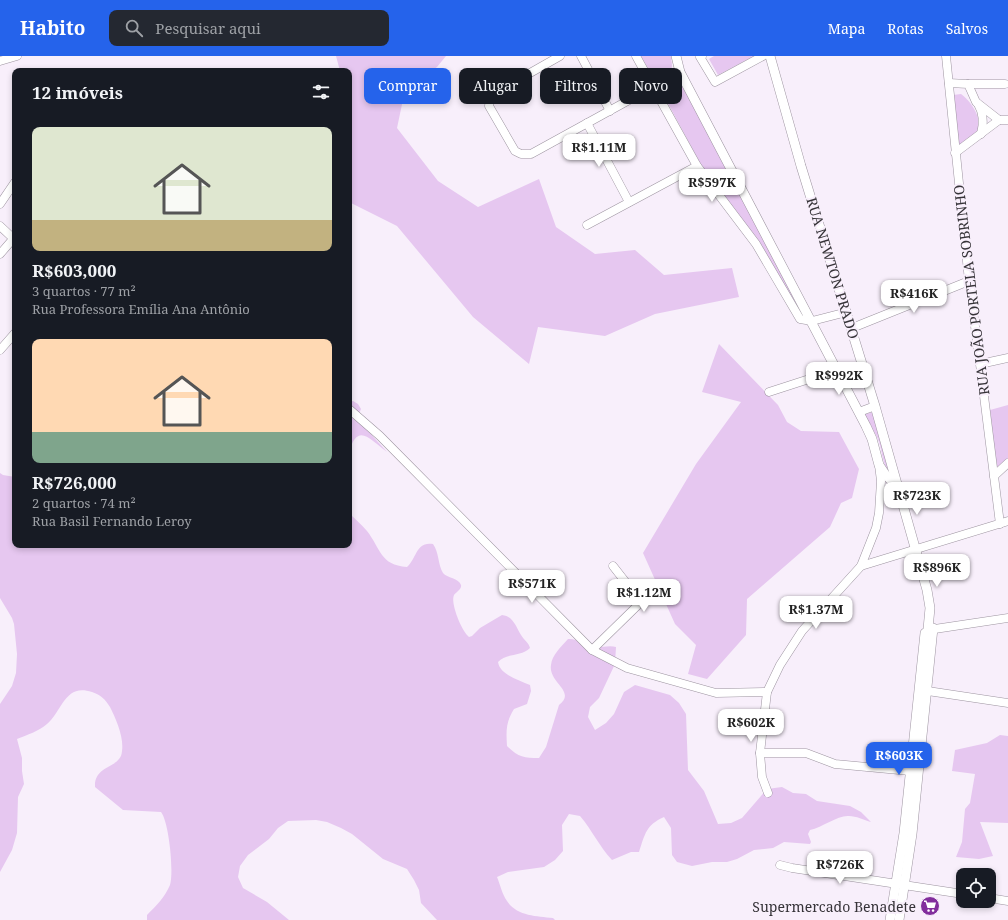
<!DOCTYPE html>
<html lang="pt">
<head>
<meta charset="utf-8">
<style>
  body { margin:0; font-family:"Noto Serif",serif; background:#242831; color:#f1f3f6; height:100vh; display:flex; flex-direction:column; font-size:15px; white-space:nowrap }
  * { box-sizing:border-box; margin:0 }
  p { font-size:13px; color:#9ea1a6 }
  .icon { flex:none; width:22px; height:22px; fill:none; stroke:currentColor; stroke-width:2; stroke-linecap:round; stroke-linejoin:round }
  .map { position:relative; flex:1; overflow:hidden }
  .side { position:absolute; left:12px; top:12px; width:340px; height:480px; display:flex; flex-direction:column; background:#171b24; border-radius:8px; box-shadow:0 2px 6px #0003 }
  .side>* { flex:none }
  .guide { position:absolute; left:364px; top:12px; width:380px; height:36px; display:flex; gap:8px }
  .tools { position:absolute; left:956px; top:812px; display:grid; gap:8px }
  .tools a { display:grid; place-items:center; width:40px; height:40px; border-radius:8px; background:#171b24; box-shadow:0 2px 6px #0003; font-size:20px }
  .price { position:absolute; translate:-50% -34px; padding:0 9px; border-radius:8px; background:#fff; color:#222; font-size:13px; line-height:26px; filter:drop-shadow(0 1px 2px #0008) }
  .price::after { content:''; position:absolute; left:50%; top:24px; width:12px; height:9px; margin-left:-6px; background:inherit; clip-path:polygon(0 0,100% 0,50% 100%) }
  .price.selected { background:#2563eb; color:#fff }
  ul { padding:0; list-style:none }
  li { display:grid; align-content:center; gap:8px; height:212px; padding:0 20px }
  li span { display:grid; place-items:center; height:124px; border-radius:8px; color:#555 }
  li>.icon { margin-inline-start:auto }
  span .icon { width:72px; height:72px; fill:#fffc; stroke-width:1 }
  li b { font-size:17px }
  h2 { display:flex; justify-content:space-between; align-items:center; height:48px; padding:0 20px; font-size:17px }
  .pill { padding:0 14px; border-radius:8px; background:#171b24; box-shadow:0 2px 6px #0003; font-size:14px; line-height:36px }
  .pill.selected { background:#2563eb; color:#fff }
  header { display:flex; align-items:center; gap:24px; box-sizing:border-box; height:56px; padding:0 20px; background:#2563eb; color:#fff }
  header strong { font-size:19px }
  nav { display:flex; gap:22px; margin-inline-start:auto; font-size:14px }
  .search { width:280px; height:36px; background:#242831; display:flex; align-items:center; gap:10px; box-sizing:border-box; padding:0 14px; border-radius:8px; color:#9ea1a6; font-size:15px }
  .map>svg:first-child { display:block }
</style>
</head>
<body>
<header>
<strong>Habito</strong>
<div class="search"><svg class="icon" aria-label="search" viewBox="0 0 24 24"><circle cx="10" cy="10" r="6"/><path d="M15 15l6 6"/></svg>Pesquisar aqui</div>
<nav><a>Mapa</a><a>Rotas</a><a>Salvos</a></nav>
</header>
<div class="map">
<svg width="1008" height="864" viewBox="0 0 1008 864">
  <rect width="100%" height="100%" fill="#f8effb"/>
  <!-- green -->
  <g fill="#e6c7f0">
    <polygon points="336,0 446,0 437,11 405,34 397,72 438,125 478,151 539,123 556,171 595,198 635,194 664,219 732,212 739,241 655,258 605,280 538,271 529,308 473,261 397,170 349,146 349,15 340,15"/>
    <path d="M641,0H671C671,3 672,7 672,10C672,18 661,25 655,24Z"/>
    <polygon points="714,0 754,0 718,19 709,3"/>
    <path d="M673,25L681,26L804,260L802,259L759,186L700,107L664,40C663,33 666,27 673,25Z"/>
    <path d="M961,38C971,45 985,65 976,77C972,81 966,85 961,89L957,88L953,39Z"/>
    <polygon points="719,288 778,349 787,366 801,375 839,376 859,413 852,442 841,447 830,471 747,543 746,579 707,623 688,618 696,589 675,568 643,497 696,408 741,346 702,336"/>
    <path d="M353,345L358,348L361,353L358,360L360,366L387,396C369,383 358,366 349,396V346Z"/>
    <polygon points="1008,349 1008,402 999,411 996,410 990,354"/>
    <path d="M873,356L891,419C881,408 883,393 877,381C873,373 867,367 863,359Z"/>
    <path d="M0,417L3,419L15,421V489H349V457C355,463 362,469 367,475C381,493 380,509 407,511C417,502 416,485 433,488C439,496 438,509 443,517C447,522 459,522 461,529C462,533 456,536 454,539C450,547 462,576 469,581L472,580L480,572L502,559C513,560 516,571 521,579C524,584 529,587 530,592C521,601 506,597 498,606C500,619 519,624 530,629L531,635L527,648L514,653C506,666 506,674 507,690C518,701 524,702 539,702L546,691L559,649C577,635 548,627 551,609C552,599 561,591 568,583C577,582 584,589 593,591C601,592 609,589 616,591L615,608L599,642L590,651L588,661L595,674L606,667L614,658L624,636L635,629L670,639L679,647L686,658L688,714L704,735L718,768L731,767L742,762L767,733L782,731L793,737L806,738L817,745L850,750L861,756L871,766C864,764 856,760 849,760C838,759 823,771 810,774L808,778L811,786L810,788L784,786L773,792L754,794L737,803L727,806H712L692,810L677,806L672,799L671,772L664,761C646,769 645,778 639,796H631L612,804C599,790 592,774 580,760L569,758L562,769L563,795L555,804L544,811L508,816L497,821C500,828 502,838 507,845C517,860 536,860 553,862L555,864H437L421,847L419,834L414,824L407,813L383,803L352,778L341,772L327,766L316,764L288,765L278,772L269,783L248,799L240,810L238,821L243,832L267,846L289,864H147V859C156,850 165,841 170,829C174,816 169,766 161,756L123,754L95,731C94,708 121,713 122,695C124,681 116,663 110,651C105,643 101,639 92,636C65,627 63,654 47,668C39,675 27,679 17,683L22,702V715L24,728L18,741L17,777L12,794L0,816V648L12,630L16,617L17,598L14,568L12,562L0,542Z"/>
    <polygon points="1000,679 1008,680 1008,767 980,766 993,800 979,803 956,801 962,786 965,753 970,747 975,718 952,715 955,694 987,687"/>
  </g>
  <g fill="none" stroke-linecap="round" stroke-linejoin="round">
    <defs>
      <g id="minor">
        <polyline points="560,0 493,38 490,42 489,50 515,95 521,98 531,98 680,16"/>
        <polyline points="581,0 610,55"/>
        <polyline points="636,0 697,110 756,188 800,263 812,265 847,256"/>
        <polyline points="702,0 700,1 715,26 763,0"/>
        <polyline points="946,0 969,225 980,308 1000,468"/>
        <polyline points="0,5 17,0"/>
        <polyline points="949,27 968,28 976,46 999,64"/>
        <polyline points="968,28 1005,28"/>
        <path d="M978,48C984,58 984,67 981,78"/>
        <polyline points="587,67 629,146"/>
        <polyline points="955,97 999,64 1008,64"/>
        <polyline points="0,148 15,126"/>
        <polyline points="587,169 697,110"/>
        <polyline points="0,170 15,184"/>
        <polyline points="0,198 13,183"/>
        <polyline points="852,272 969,225"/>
        <polyline points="0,294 15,277"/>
        <polyline points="980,308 1008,302"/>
        <polyline points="769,336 837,314"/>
        <polyline points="349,353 380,380 592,594 627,612 716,637 767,636"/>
        <polyline points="859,356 875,350"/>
        <polyline points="994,420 1008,407"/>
        <polyline points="861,510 1008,465"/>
        <polyline points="928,574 1008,562"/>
        <polyline points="592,594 637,550 638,542 613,510"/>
        <polyline points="921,634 1008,647"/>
        <polyline points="760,697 806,697 835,708 910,715 915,717"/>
        <polyline points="768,737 762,721 760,697 767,636 780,609 802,575 861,510 876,472 879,457 881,425 879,409"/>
        <polyline points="780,809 792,812 963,838"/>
        <polyline points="989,842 1008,845"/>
      </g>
      <g id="tertiary">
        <polyline points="676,0 680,16 866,370 872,383 879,409 885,418 897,431"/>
        <polyline points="770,0 801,110 875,350 927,534 930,552 928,573"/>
        <polyline points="890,864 904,777 925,577"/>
        <polyline points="899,864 912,778 933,572"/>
      </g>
    </defs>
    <!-- minor casing -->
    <use href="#minor" stroke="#9d94a0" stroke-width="9"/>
    <!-- tertiary casing -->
    <use href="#tertiary" stroke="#9d94a0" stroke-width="10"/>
    <!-- minor -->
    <use href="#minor" stroke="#fff" stroke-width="8"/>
    <!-- tertiary -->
    <use href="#tertiary" stroke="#fff" stroke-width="9"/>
  </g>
  <!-- icons -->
  <defs>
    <symbol id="supermarket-disc" viewBox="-11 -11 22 22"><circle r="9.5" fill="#822e9c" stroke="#f8effb"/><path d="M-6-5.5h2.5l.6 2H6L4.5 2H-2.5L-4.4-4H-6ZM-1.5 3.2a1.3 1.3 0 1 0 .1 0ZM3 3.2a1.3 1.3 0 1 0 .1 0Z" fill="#fff"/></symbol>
  </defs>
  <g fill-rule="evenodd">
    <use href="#supermarket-disc" x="919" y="839" width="22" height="22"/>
  </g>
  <g text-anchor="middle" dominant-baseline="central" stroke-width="4" stroke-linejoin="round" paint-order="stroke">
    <!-- street labels -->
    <g font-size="14" fill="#363338" stroke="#f8effb">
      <text transform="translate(833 212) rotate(73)">RUA NEWTON PRADO</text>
      <text transform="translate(971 234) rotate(-97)">RUA JOÃO PORTELA SOBRINHO</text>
    </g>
    <!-- poi labels -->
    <g font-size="14" fill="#363338" stroke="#f8effb" text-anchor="end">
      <text x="916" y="850">Supermercado Benadete</text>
    </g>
  </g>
</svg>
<div class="tools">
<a><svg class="icon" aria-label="locate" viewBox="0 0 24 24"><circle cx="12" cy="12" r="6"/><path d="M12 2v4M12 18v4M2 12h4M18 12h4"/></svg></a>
</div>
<b class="price" style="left:599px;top:112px">R$1.11M</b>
<b class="price" style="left:712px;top:147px">R$597K</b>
<b class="price" style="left:914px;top:258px">R$416K</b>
<b class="price" style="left:839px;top:340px">R$992K</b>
<b class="price" style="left:917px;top:460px">R$723K</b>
<b class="price" style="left:937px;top:532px">R$896K</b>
<b class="price" style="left:532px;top:548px">R$571K</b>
<b class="price" style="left:644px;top:557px">R$1.12M</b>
<b class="price" style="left:816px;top:574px">R$1.37M</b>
<b class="price" style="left:751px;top:687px">R$602K</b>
<b class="price selected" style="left:899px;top:720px">R$603K</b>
<b class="price" style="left:840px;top:829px">R$726K</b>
<div class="guide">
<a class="pill selected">Comprar</a>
<a class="pill">Alugar</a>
<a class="pill">Filtros</a>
<a class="pill">Novo</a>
</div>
<section class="side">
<h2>12 imóveis<svg class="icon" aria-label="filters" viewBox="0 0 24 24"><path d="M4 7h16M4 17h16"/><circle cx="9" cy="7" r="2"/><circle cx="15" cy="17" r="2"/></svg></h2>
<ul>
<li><span style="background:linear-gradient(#dfe7d0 75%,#c2b280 0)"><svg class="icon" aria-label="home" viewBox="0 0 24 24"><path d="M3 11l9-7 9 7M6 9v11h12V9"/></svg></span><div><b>R$603,000</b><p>3 quartos · 77 m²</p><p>Rua Professora Emília Ana Antônio</p></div></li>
<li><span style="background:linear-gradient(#ffd9b3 75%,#7fa58c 0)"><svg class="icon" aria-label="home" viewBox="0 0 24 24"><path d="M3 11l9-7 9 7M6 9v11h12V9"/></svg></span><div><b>R$726,000</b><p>2 quartos · 74 m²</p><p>Rua Basil Fernando Leroy</p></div></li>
</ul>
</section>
</div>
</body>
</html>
